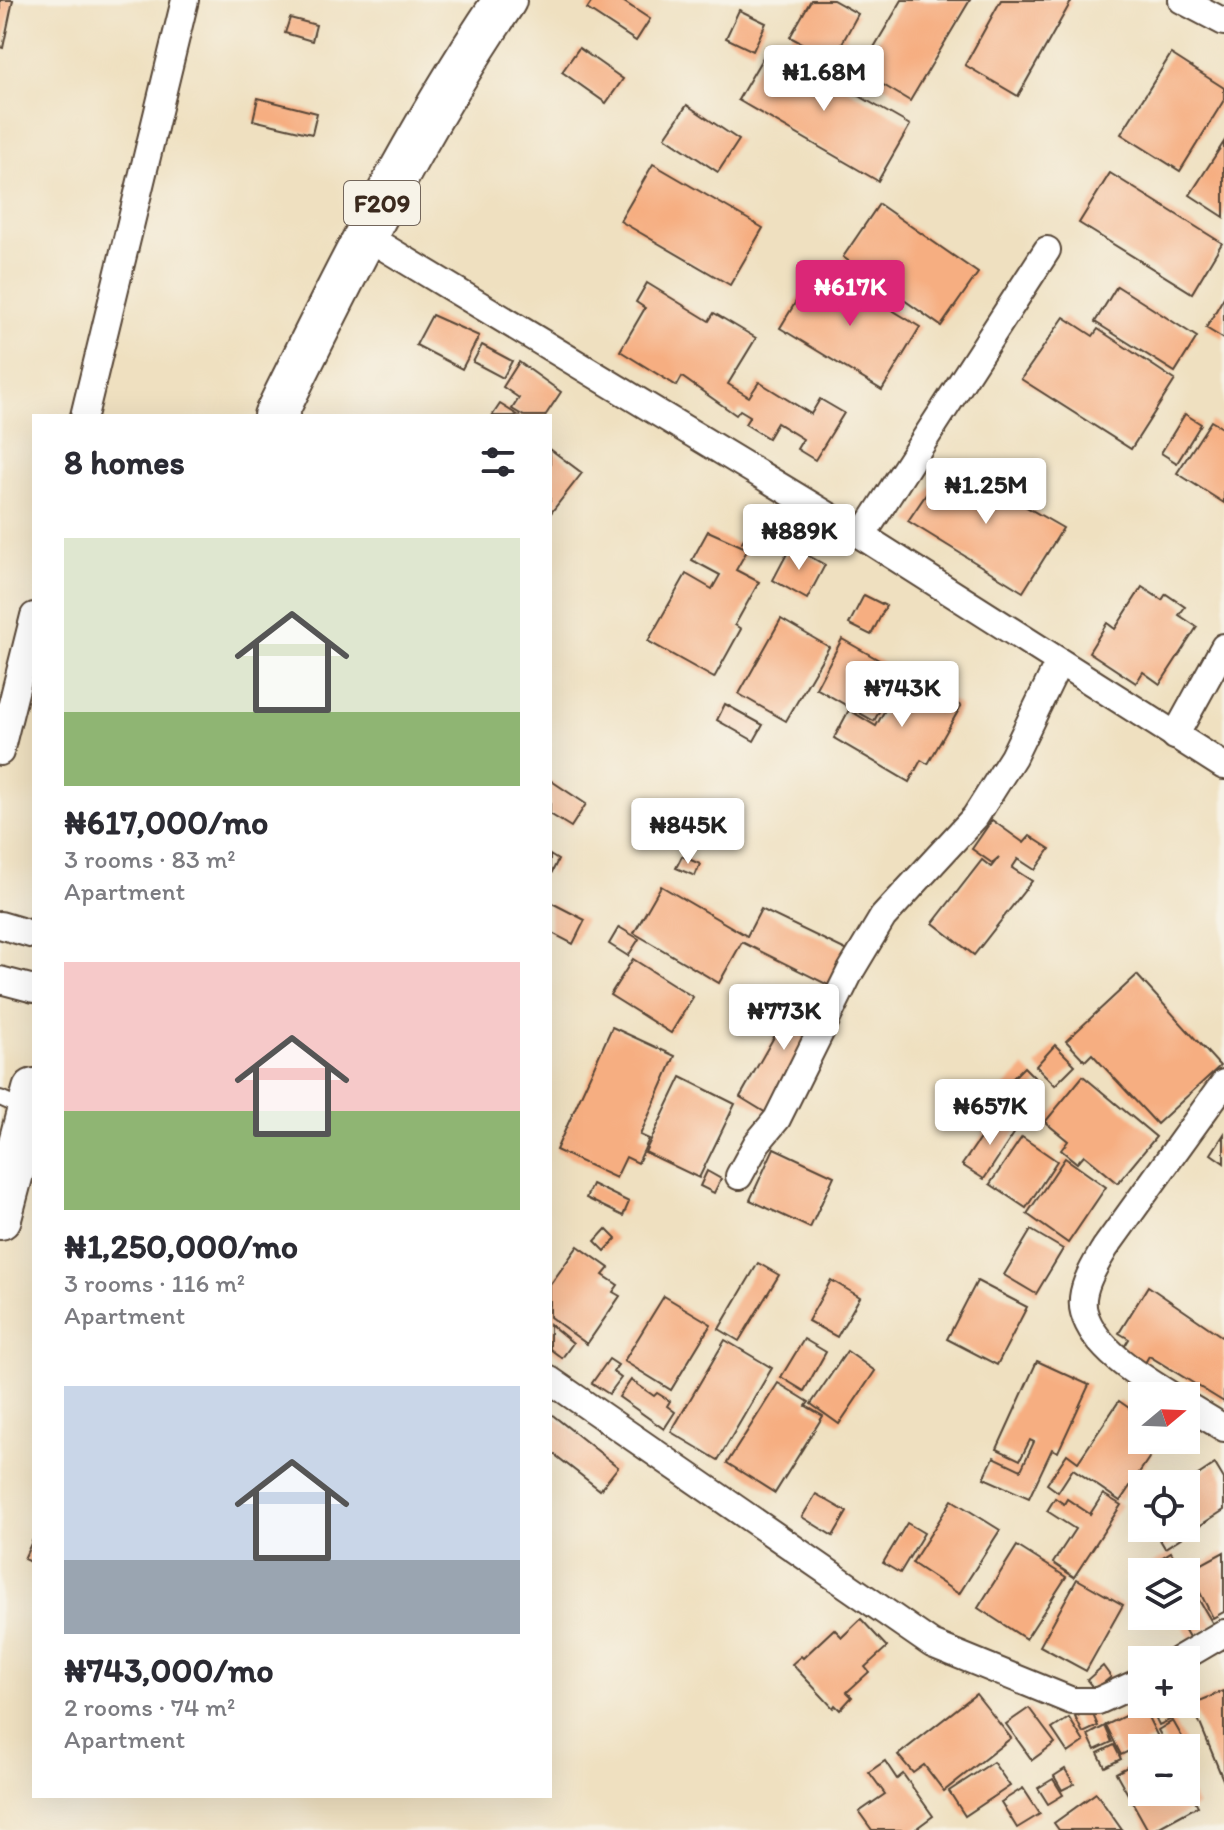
<!DOCTYPE html>
<html lang="en">
<head>
<meta charset="utf-8">
<style>
  body { margin:0; font-family:Itim,sans-serif; background:#f2f2f3; color:#2b2b33; height:100vh; display:flex; flex-direction:column; font-size:30px; white-space:nowrap }
  * { box-sizing:border-box; margin:0 }
  p { font-size:26px; color:#7c7c81 }
  .icon { flex:none; width:44px; height:44px; fill:none; stroke:currentColor; stroke-width:2; stroke-linecap:round; stroke-linejoin:round }
  .map { position:relative; flex:1; overflow:hidden }
  .details { position:absolute; left:32px; top:414px; width:520px; height:1384px; display:flex; flex-direction:column; background:#fff; border-radius:0px; box-shadow:0 8px 32px #0002 }
  .details>* { flex:none }
  .needle { width:52px; rotate:71deg }
  .buttons { position:absolute; left:1128px; top:1382px; display:grid; gap:16px }
  .buttons a { display:grid; place-items:center; width:72px; height:72px; border-radius:0px; background:#fff; box-shadow:0 8px 32px #0002; font-size:40px }
  .price { position:absolute; translate:-50% -68px; padding:0 18px; border-radius:8px; background:#fff; color:#222; font-size:26px; line-height:52px; filter:drop-shadow(0 2px 4px #0008) }
  .price::after { content:''; position:absolute; left:50%; top:48px; width:24px; height:18px; margin-left:-12px; background:inherit; clip-path:polygon(0 0,100% 0,50% 100%) }
  .price.active { background:#db2777; color:#fff }
  ul { padding:0; list-style:none }
  li { display:grid; align-content:center; gap:16px; height:424px; padding:0 32px }
  li span { display:grid; place-items:center; height:248px; border-radius:0px; color:#555 }
  li>.icon { margin-inline-start:auto }
  span .icon { width:144px; height:144px; fill:#fffc; stroke-width:1 }
  li b { font-size:34px }
  h2 { display:flex; justify-content:space-between; align-items:center; height:96px; padding:0 32px; font-size:34px }
  .map>svg:first-child { display:block }
</style>
</head>
<body>
<div class="map">
<svg width="1224" height="1830" viewBox="0 0 1224 1830">
  <rect width="100%" height="100%" fill="#f7f3e8"/>
  <filter id="ink" filterUnits="userSpaceOnUse"><feTurbulence type="fractalNoise" baseFrequency=".0125" numOctaves="2"/><feDisplacementMap in="SourceGraphic" scale="16" xChannelSelector="R" yChannelSelector="G"/><feConvolveMatrix kernelMatrix="1 2 1 2 8 2 1 2 1" color-interpolation-filters="sRGB"/></filter>
  <filter id="wash" filterUnits="userSpaceOnUse"><feTurbulence type="fractalNoise" baseFrequency=".006" numOctaves="4" result="noise"/><feDisplacementMap in="SourceGraphic" scale="32" xChannelSelector="R" yChannelSelector="G"/><feGaussianBlur stdDeviation="1.8" result="paint"/><feColorMatrix in="noise" values="0 0 0 0 0 0 0 0 0 0 0 0 0 0 0 0 0 1.4 0 .05"/><feComposite in="paint" operator="in"/></filter>
  <g filter="url(#wash)">
    <rect width="100%" height="100%" fill="#efe0c0"/>
    <g id="blocks">
      <!-- building -->
      <g fill="#f6ae81">
        <polygon points="0,0 13,0 3,48 0,47"/>
        <polygon points="593,0 621,0 650,19 636,41 587,9"/>
        <polygon points="811,0 833,0 858,14 833,60 790,37"/>
        <polygon points="902,0 970,0 910,101 860,71"/>
        <polygon points="1001,0 1072,0 1018,96 965,65"/>
        <polygon points="739,10 766,23 753,51 726,38"/>
        <polygon points="290,18 316,25 312,41 285,33"/>
        <polygon points="770,45 910,125 878,181 738,100"/>
        <polygon points="579,48 623,79 606,103 562,72"/>
        <polygon points="1171,54 1224,88 1224,100 1180,171 1121,134"/>
        <polygon points="258,98 317,113 312,134 253,120"/>
        <polygon points="687,105 739,140 718,172 665,137"/>
        <polygon points="1224,142 1224,217 1190,195"/>
        <polygon points="653,164 763,228 730,285 620,221"/>
        <polygon points="1110,173 1222,243 1192,293 1079,223"/>
        <polygon points="879,204 978,273 941,326 843,257"/>
        <polygon points="818,265 920,327 882,390 780,328"/>
        <polygon points="647,283 709,321 714,313 756,338 728,384 749,397 759,382 811,414 820,399 844,413 815,460 797,449 803,439 777,423 768,438 745,424 750,416 740,410 736,415 682,377 677,386 620,351 645,308 636,302"/>
        <polygon points="1117,286 1197,337 1175,372 1095,322"/>
        <polygon points="1224,297 1224,339 1206,328"/>
        <polygon points="432,315 479,336 462,369 416,345"/>
        <polygon points="1064,317 1093,336 1098,329 1175,380 1131,449 1021,379"/>
        <polygon points="482,345 512,361 503,378 473,362"/>
        <polygon points="519,362 561,392 545,416 524,416 512,409 519,398 503,387"/>
        <polygon points="500,404 519,416 492,416"/>
        <polygon points="1185,414 1201,424 1177,463 1161,453"/>
        <polygon points="1211,421 1224,429 1224,503 1177,473"/>
        <polygon points="550,449 582,473 550,514"/>
        <polygon points="948,462 1063,528 1023,592 908,521"/>
        <polygon points="749,530 766,539 758,551 742,542"/>
        <polygon points="708,531 748,549 736,570 759,582 735,625 741,629 714,678 648,641 686,574 712,589 720,575 692,560"/>
        <polygon points="791,546 825,565 807,599 773,580"/>
        <polygon points="1142,587 1162,600 1166,594 1185,607 1179,615 1197,627 1160,684 1143,672 1136,683 1089,652 1107,623 1115,629"/>
        <polygon points="864,595 886,606 871,635 849,624"/>
        <polygon points="781,619 829,647 786,721 739,694"/>
        <polygon points="842,639 900,672 874,721 816,688"/>
        <polygon points="905,674 961,706 928,764 921,760 909,782 834,738 849,710 876,726"/>
        <polygon points="725,704 763,725 754,741 717,720"/>
        <polygon points="550,780 586,804 571,827 550,814"/>
        <polygon points="992,820 1024,843 1030,836 1050,849 1035,870 1018,859 1012,868 1032,881 974,955 933,923 982,860 991,867 999,857 992,863 972,849"/>
        <polygon points="550,855 558,860 550,876"/>
        <polygon points="682,856 700,864 695,876 676,868"/>
        <polygon points="661,886 747,936 761,909 850,952 832,987 742,942 719,983 634,933"/>
        <polygon points="550,902 585,920 573,944 550,932"/>
        <polygon points="619,927 639,939 628,956 609,944"/>
        <polygon points="633,959 693,997 671,1033 610,995"/>
        <polygon points="1137,975 1220,1066 1157,1124 1092,1054 1085,1061 1066,1041"/>
        <polygon points="800,991 828,1006 768,1114 740,1097"/>
        <polygon points="612,1027 675,1056 640,1135 649,1139 638,1163 626,1157 616,1178 556,1150"/>
        <polygon points="1055,1045 1075,1065 1055,1085 1036,1066"/>
        <polygon points="1024,1067 1039,1082 1015,1106 1000,1091"/>
        <polygon points="1083,1076 1156,1137 1118,1183 1084,1155 1077,1163 1061,1150 1068,1141 1045,1122"/>
        <polygon points="681,1077 735,1104 699,1178 645,1152"/>
        <polygon points="996,1115 1017,1129 984,1179 962,1165"/>
        <polygon points="1224,1134 1224,1163 1211,1154"/>
        <polygon points="1022,1137 1057,1161 1026,1208 990,1184"/>
        <polygon points="774,1148 834,1176 810,1228 750,1200"/>
        <polygon points="1065,1158 1106,1187 1068,1243 1027,1214"/>
        <polygon points="707,1171 721,1179 714,1193 700,1186"/>
        <polygon points="592,1184 629,1202 623,1216 586,1198"/>
        <polygon points="606,1229 616,1239 605,1251 595,1241"/>
        <polygon points="1031,1230 1063,1249 1036,1294 1004,1275"/>
        <polygon points="578,1246 609,1268 603,1275 618,1285 613,1292 620,1296 587,1344 550,1317 550,1285"/>
        <polygon points="758,1263 779,1275 739,1341 719,1329"/>
        <polygon points="831,1280 860,1297 837,1337 808,1321"/>
        <polygon points="977,1281 1027,1307 997,1365 947,1339"/>
        <polygon points="1148,1286 1224,1338 1224,1402 1149,1356 1145,1363 1123,1349 1129,1339 1119,1333"/>
        <polygon points="664,1296 711,1324 671,1390 624,1361"/>
        <polygon points="550,1324 573,1343 562,1358 550,1349"/>
        <polygon points="804,1339 826,1352 804,1391 781,1377"/>
        <polygon points="725,1340 772,1368 718,1460 671,1432"/>
        <polygon points="847,1351 875,1371 839,1424 811,1404"/>
        <polygon points="609,1359 618,1365 613,1372 621,1378 609,1394 592,1383"/>
        <polygon points="1037,1361 1089,1385 1058,1452 1052,1449 1029,1498 984,1478 994,1457 1021,1470 1034,1442 1030,1440 1020,1460 997,1449"/>
        <polygon points="631,1380 654,1396 657,1393 670,1401 667,1406 675,1412 664,1429 619,1397"/>
        <polygon points="778,1383 809,1402 806,1406 823,1416 775,1493 727,1463"/>
        <polygon points="1119,1401 1142,1417 1142,1440 1161,1440 1120,1501 1073,1469 1058,1492 1047,1484 1067,1454 1078,1462"/>
        <polygon points="550,1413 618,1467 600,1490 550,1451"/>
        <polygon points="1215,1464 1224,1479 1224,1510 1165,1548 1153,1528 1186,1528 1186,1483"/>
        <polygon points="816,1494 847,1512 833,1536 802,1517"/>
        <polygon points="1103,1494 1121,1505 1074,1577 1053,1563 1075,1529 1047,1511 1055,1498 1064,1504 1067,1499 1090,1514"/>
        <polygon points="952,1500 1000,1530 959,1594 912,1563"/>
        <polygon points="907,1523 924,1533 900,1573 883,1563"/>
        <polygon points="34,1537 34,1564 24,1559"/>
        <polygon points="1017,1546 1066,1577 1026,1639 978,1608"/>
        <polygon points="1171,1552 1183,1572 1152,1572 1148,1566"/>
        <polygon points="1224,1552 1224,1612 1213,1618 1189,1571"/>
        <polygon points="1186,1578 1213,1624 1190,1639 1177,1616 1186,1616"/>
        <polygon points="1077,1579 1123,1605 1086,1671 1040,1646"/>
        <polygon points="861,1619 887,1647 865,1667 869,1672 847,1692 852,1697 840,1710 835,1705 833,1708 792,1664 801,1656 803,1658 834,1629 842,1637"/>
        <polygon points="1103,1666 1111,1677 1095,1690 1087,1680"/>
        <polygon points="1224,1691 1224,1782 1192,1704"/>
        <polygon points="976,1694 1011,1738 944,1791 924,1765 913,1773 898,1755"/>
        <polygon points="1149,1704 1164,1704 1172,1719 1159,1725"/>
        <polygon points="1143,1707 1158,1737 1121,1755 1106,1725"/>
        <polygon points="1029,1708 1055,1743 1032,1760 1006,1724"/>
        <polygon points="1091,1710 1098,1726 1083,1733 1075,1717"/>
        <polygon points="1069,1718 1084,1742 1068,1753 1052,1729"/>
        <polygon points="1173,1721 1186,1744 1168,1748 1158,1730"/>
        <polygon points="1105,1726 1112,1742 1095,1750 1088,1735"/>
        <polygon points="1114,1745 1121,1759 1105,1767 1098,1753"/>
        <polygon points="1142,1759 1142,1792 1186,1792 1186,1784 1198,1806 1154,1830 1148,1830 1116,1773"/>
        <polygon points="885,1761 897,1779 903,1774 933,1816 914,1830 872,1830 859,1812 885,1794 869,1772"/>
        <polygon points="993,1762 1010,1786 965,1816 949,1791"/>
        <polygon points="1065,1769 1074,1784 1062,1790 1054,1776"/>
        <polygon points="1053,1779 1063,1795 1048,1804 1038,1788"/>
        <polygon points="1023,1788 1040,1814 1017,1828 1001,1802"/>
        <polygon points="1096,1793 1122,1830 1059,1830 1054,1823"/>
      </g>
    </g>
  </g>
  <g filter="url(#ink)">
    <use href="#blocks" fill-opacity="0" stroke="#564536" stroke-width="2"/>
    <g fill="none" stroke-linecap="round" stroke-linejoin="round">
      <defs>
        <polyline id="service" points="0,1098 25,1109"/>
        <g id="minor">
          <polyline points="1182,0 1224,22"/>
          <polyline points="364,235 862,536 1224,766"/>
          <polyline points="84,416 185,0"/>
          <polyline points="862,536 1047,250"/>
          <polyline points="1175,736 1224,647"/>
          <polyline points="0,752 34,616"/>
          <polyline points="0,925 34,935"/>
          <polyline points="0,980 34,989"/>
          <polyline points="739,1176 757,1143 777,1119 850,972 883,917 975,817 1013,757 1059,662"/>
          <polyline points="550,1380 932,1644 1072,1701 1098,1701 1142,1681"/>
          <path d="M1172,1396C1141,1377 1094,1349 1084,1312C1078,1291 1095,1265 1105,1248L1224,1083"/>
          <polyline points="1186,1405 1224,1428"/>
          <polyline points="1178,1660 1224,1633"/>
        </g>
        <g id="primary">
          <path d="M275,416C345,273 415,132 505,0"/>
          <polyline points="0,1218 34,1090"/>
        </g>
      </defs>
      <!-- service casing -->
      <use href="#service" stroke="#564536" stroke-width="18"/>
      <!-- minor casing -->
      <use href="#minor" stroke="#564536" stroke-width="30"/>
      <!-- primary casing -->
      <use href="#primary" stroke="#564536" stroke-width="46"/>
      <!-- service -->
      <use href="#service" stroke="#fff" stroke-width="14"/>
      <!-- minor -->
      <use href="#minor" stroke="#fff" stroke-width="26"/>
      <!-- primary -->
      <use href="#primary" stroke="#fff" stroke-width="42"/>
    </g>
  </g>
  <g text-anchor="middle" dominant-baseline="central" stroke-width="7" stroke-linejoin="round" paint-order="stroke">
    <!-- shield labels -->
    <rect fill="#f7f3e8" stroke="#73665b" stroke-width="2" x="344" y="181" width="76" height="44" rx="6"/>
    <g font-size="26" font-weight="bold" fill="#3b2a1e">
      <text x="382" y="203">F209</text>
    </g>
  </g>
</svg>
<div class="buttons">
<a><svg class="needle" viewBox="-14 -14 28 28"><path d="M0-13l5 13h-10z" fill="#e53935"/><path d="M0 13l5-13h-10z" fill="#7c7c81"/></svg></a>
<a><svg class="icon" aria-label="locate" viewBox="0 0 24 24"><circle cx="12" cy="12" r="6"/><path d="M12 2v4M12 18v4M2 12h4M18 12h4"/></svg></a>
<a><svg class="icon" aria-label="layers" viewBox="0 0 24 24"><path d="M12 4l9 5-9 5-9-5zM3 14l9 5 9-5"/></svg></a>
<a>+</a>
<a>−</a>
</div>
<b class="price" style="left:824px;top:113px">₦1.68M</b>
<b class="price active" style="left:850px;top:328px">₦617K</b>
<b class="price" style="left:986px;top:526px">₦1.25M</b>
<b class="price" style="left:799px;top:572px">₦889K</b>
<b class="price" style="left:902px;top:729px">₦743K</b>
<b class="price" style="left:688px;top:866px">₦845K</b>
<b class="price" style="left:784px;top:1052px">₦773K</b>
<b class="price" style="left:990px;top:1147px">₦657K</b>
<section class="details">
<h2>8 homes<svg class="icon" aria-label="filters" viewBox="0 0 24 24"><path d="M4 7h16M4 17h16"/><circle cx="9" cy="7" r="2"/><circle cx="15" cy="17" r="2"/></svg></h2>
<ul>
<li><span style="background:linear-gradient(#dfe7d0 70%,#8fb573 0)"><svg class="icon" aria-label="home" viewBox="0 0 24 24"><path d="M3 11l9-7 9 7M6 9v11h12V9"/></svg></span><div><b>₦617,000/mo</b><p>3 rooms · 83 m²</p><p>Apartment</p></div></li>
<li><span style="background:linear-gradient(#f6c9c9 60%,#8fb573 0)"><svg class="icon" aria-label="home" viewBox="0 0 24 24"><path d="M3 11l9-7 9 7M6 9v11h12V9"/></svg></span><div><b>₦1,250,000/mo</b><p>3 rooms · 116 m²</p><p>Apartment</p></div></li>
<li><span style="background:linear-gradient(#c9d6e8 70%,#9aa5b1 0)"><svg class="icon" aria-label="home" viewBox="0 0 24 24"><path d="M3 11l9-7 9 7M6 9v11h12V9"/></svg></span><div><b>₦743,000/mo</b><p>2 rooms · 74 m²</p><p>Apartment</p></div></li>
</ul>
</section>
</div>
</body>
</html>
